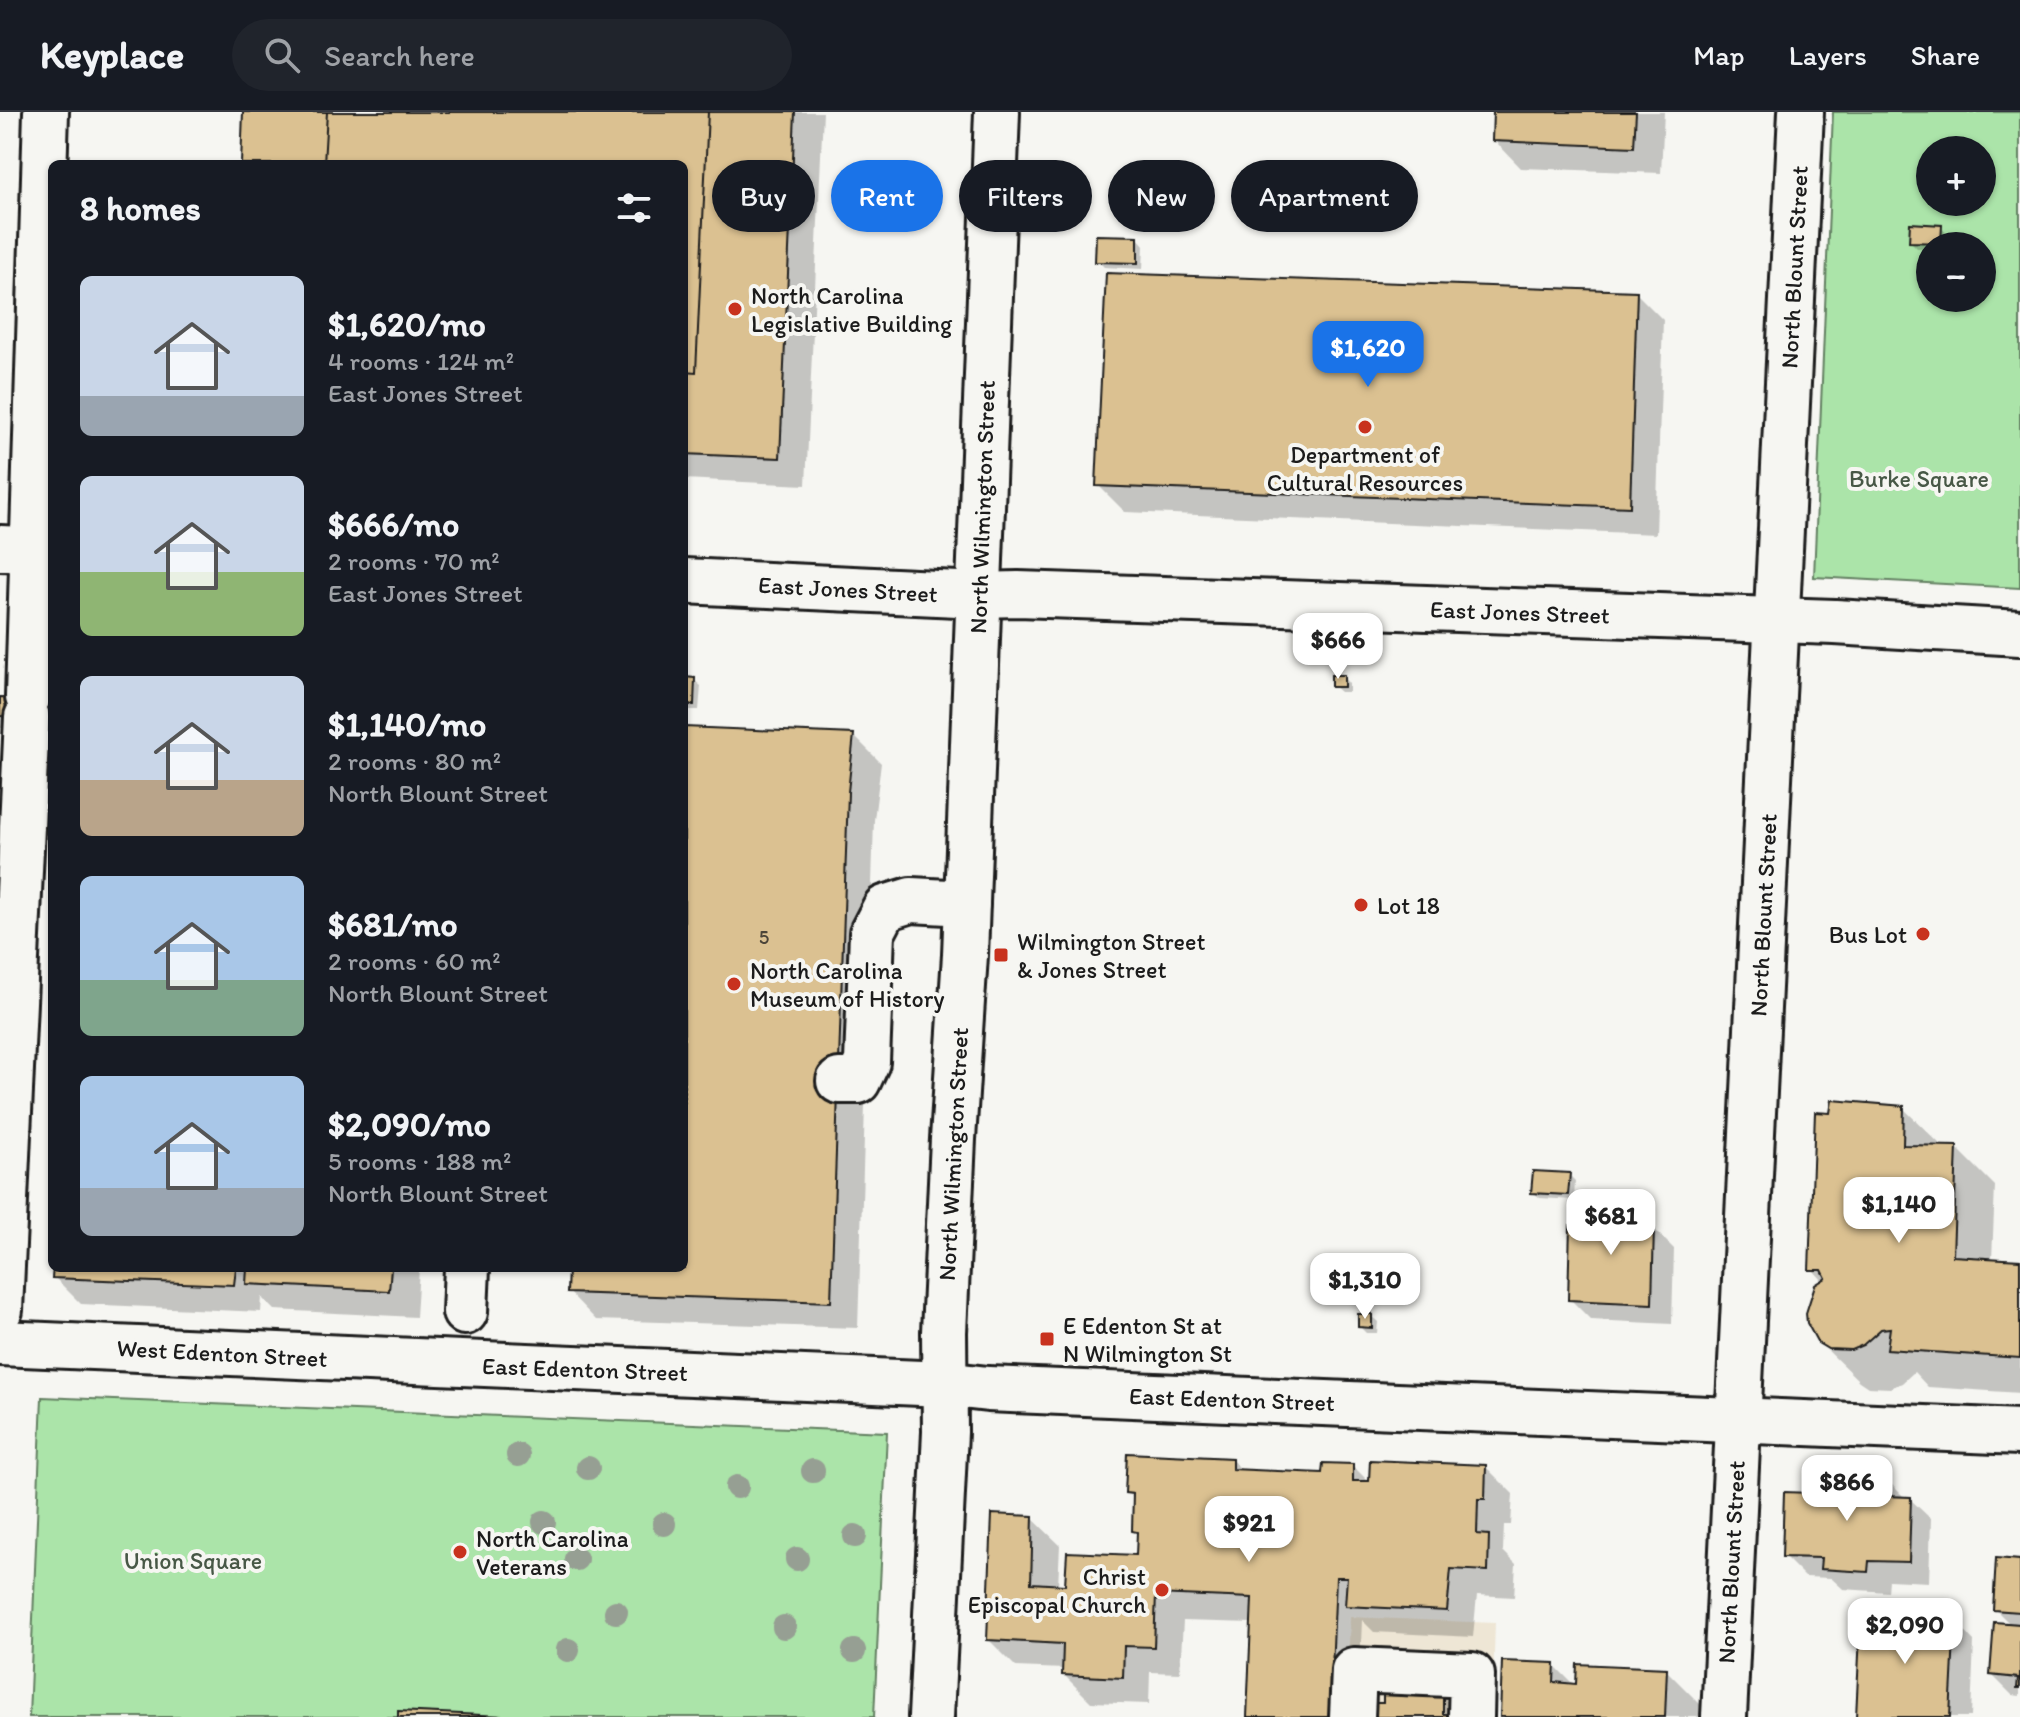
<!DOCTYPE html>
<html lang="en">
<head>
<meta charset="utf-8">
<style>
  body { margin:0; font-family:Itim,sans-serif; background:#20242c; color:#f1f3f6; height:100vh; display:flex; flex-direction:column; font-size:30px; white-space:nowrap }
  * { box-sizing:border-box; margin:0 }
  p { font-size:26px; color:#9ea1a6 }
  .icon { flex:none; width:44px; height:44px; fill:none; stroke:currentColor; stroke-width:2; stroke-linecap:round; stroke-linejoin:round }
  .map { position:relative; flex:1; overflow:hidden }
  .sheet { position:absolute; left:48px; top:48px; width:640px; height:1112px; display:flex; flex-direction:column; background:#171b24; border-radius:12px; box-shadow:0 2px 6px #0004 }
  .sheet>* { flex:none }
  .banner { position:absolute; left:712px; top:48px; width:760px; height:72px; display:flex; gap:16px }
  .buttons { position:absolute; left:1916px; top:24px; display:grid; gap:16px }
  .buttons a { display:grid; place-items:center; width:80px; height:80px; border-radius:50%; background:#171b24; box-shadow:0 2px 6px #0004; font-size:40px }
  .price { position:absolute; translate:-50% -68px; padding:0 18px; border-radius:16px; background:#fff; color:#222; font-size:26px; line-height:52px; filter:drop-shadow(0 2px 4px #0008) }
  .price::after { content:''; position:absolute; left:50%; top:48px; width:24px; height:18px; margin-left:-12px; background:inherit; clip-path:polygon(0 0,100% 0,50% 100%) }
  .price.current { background:#1a73e8; color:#fff }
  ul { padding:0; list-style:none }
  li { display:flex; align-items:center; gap:24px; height:200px; padding:0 32px }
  li span { display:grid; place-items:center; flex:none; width:224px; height:160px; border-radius:12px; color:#555 }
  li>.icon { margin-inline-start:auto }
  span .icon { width:96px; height:96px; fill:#fffc; stroke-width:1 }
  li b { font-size:34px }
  h2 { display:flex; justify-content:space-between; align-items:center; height:96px; padding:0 32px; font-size:34px }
  .tag { padding:0 28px; border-radius:36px; background:#171b24; box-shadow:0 2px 6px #0004; font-size:28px; line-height:72px }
  .tag.current { background:#1a73e8; color:#fff }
  header { display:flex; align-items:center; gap:48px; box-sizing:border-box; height:112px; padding:0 40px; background:#171b24; border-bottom:2px solid #363941 }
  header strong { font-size:38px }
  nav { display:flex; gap:44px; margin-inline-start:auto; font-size:28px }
  .search { width:560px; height:72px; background:#20242c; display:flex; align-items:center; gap:20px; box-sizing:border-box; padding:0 28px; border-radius:44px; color:#9ea1a6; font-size:30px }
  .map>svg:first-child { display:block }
</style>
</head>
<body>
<header>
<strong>Keyplace</strong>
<div class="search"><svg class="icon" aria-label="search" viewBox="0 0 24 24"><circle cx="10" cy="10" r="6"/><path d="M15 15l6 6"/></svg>Search here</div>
<nav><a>Map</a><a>Layers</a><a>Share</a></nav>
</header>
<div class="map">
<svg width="2020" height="1605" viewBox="0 0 2020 1605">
  <rect width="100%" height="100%" fill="#f6f6f2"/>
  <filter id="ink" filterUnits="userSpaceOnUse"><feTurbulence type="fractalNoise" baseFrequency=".0125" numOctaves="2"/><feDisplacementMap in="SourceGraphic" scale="16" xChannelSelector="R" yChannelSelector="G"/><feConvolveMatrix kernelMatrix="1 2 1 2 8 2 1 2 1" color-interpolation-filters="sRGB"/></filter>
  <g filter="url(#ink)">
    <!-- built -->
    <polygon fill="#eee6d5" points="1350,1505 1495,1511 1492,1605 1346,1605"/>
    <!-- green -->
    <g fill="#abe4a9" stroke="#648062" stroke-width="2" fill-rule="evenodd">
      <path d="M1833,0H2020V476L1814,465ZM1930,38H1982V90H1930ZM1930,134H1982V186H1930Z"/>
      <polygon points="42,1285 887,1320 874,1605 29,1605"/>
    </g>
    <!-- shadow -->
    <g fill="#0003">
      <polygon points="245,0 823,0 806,373 684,367 684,52 243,52"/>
      <polygon points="1495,0 1664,0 1661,61 1521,56 1494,28"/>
      <polygon points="1941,115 1947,122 1946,134 1917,136 1911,130"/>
      <polygon points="1138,126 1144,133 1143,157 1104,155 1098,149"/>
      <polygon points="1636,181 1663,208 1656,422 1125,400 1098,373"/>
      <polygon points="1343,565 1349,572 1349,580 1340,580 1333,574"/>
      <polygon points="684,567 694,568 701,574 699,598 684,598"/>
      <polygon points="0,587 52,588 52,618 0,616"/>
      <polygon points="684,617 854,624 881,651 874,708 858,1216 596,1208 569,1180 570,1156 684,1156"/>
      <polygon points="1903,996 1942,1034 1957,1036 1995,1074 1992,1148 2020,1150 2020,1281 1928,1275 1914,1260 1902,1271 1890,1276 1868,1275 1859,1269 1819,1230 1824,1170 1812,1157"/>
      <polygon points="1569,1063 1575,1069 1574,1088 1540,1086 1533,1080"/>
      <polygon points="1629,1089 1650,1110 1650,1116 1653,1116 1674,1137 1672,1212 1591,1208 1570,1187 1596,1115"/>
      <polygon points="55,1156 419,1156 416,1205 275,1198 262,1185 261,1200 81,1192 54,1165"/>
      <polygon points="1371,1204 1378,1210 1377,1221 1366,1221 1360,1215"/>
      <polygon points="1232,1348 1244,1360 1324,1363 1353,1354 1371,1372 1486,1355 1513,1382 1511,1413 1504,1413 1503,1439 1516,1452 1514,1485 1477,1483 1473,1525 1374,1520 1362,1508 1358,1605 1249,1605 1253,1511 1183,1509 1180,1561 1150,1560 1149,1592 1091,1590 1064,1563 1064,1557 1016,1555 989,1528 1032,1406 1060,1433 1058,1474 1067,1475 1138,1445 1139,1423 1134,1418 1135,1388 1127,1380"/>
      <polygon points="1884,1365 1906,1387 1910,1387 1931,1407 1929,1470 1889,1468 1888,1480 1843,1477 1831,1466 1805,1465 1784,1444 1813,1383"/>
      <polygon points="2020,1450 2020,1584 2012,1583 1992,1563 2011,1513 1995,1497"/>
      <polygon points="1954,1508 1974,1529 1971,1605 1858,1605"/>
      <polygon points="1554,1553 1575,1574 1666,1558 1705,1597 1705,1605 1502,1605"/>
      <polygon points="1442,1584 1463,1605 1365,1605"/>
    </g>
    <!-- building -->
    <g fill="#dbc191" stroke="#1c1c1c" stroke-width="2">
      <polygon points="243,0 795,0 780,346 684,342 684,52 241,52"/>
      <polygon points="327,0 708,0 696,260 684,259 684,52 324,52"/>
      <polygon points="1493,0 1636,0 1634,35 1492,29"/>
      <polygon points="1910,111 1942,113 1941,131 1909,130"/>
      <polygon points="1096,123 1138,124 1138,151 1095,150"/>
      <polygon points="1106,161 1637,179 1630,395 1096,374"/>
      <rect x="1331" y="563" width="13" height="12"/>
      <polygon points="684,565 695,566 694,593 684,593"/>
      <polygon points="0,585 52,586 52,606 0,604"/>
      <polygon points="684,615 854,622 848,680 831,1190 567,1181 568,1156 684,1156"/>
      <polygon points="1832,988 1904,994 1903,1033 1957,1034 1953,1144 2020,1148 2020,1246 1887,1237 1890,1216 1881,1217 1863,1233 1851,1238 1828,1237 1818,1231 1807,1211 1806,1201 1815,1173 1826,1166 1822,1158 1809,1158 1815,1000 1830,1001"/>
      <polygon points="1533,1059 1570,1061 1568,1083 1531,1081"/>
      <polygon points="1595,1086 1630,1087 1629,1114 1654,1114 1652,1192 1568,1188 1570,1113 1594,1113"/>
      <polygon points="53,1156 236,1156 234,1173 52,1166"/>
      <polygon points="247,1156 391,1156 389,1179 246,1172"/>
      <polygon points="1358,1202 1372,1202 1372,1216 1358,1215"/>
      <polygon points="1127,1341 1232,1346 1232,1357 1322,1361 1323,1351 1353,1352 1353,1369 1369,1369 1370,1348 1486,1353 1485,1387 1478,1387 1477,1422 1489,1423 1488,1459 1451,1457 1447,1499 1345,1494 1347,1465 1336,1465 1330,1605 1247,1605 1252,1486 1156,1482 1154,1535 1124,1534 1123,1566 1062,1563 1063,1532 987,1528 992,1402 1033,1404 1031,1471 1065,1473 1067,1440 1136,1443 1137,1420 1132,1419 1133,1382 1125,1381"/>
      <polygon points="1812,1362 1885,1363 1885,1384 1911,1385 1909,1450 1869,1449 1868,1460 1820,1457 1821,1446 1782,1445 1784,1380 1811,1381"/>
      <polygon points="1996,1446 2020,1448 2020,1500 1993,1498"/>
      <polygon points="1861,1501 1955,1506 1950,1605 1856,1605"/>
      <polygon points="1994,1510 2020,1512 2020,1576 2017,1576 2018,1566 1990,1563"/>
      <polygon points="1502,1549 1555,1551 1554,1570 1576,1572 1577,1552 1667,1556 1665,1605 1500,1605"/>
      <polygon points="1383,1581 1443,1582 1443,1602 1463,1602 1463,1605 1363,1605 1364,1591 1383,1591"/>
      <polygon points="398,1599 502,1604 502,1605 398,1605"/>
    </g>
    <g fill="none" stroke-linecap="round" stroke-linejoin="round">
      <defs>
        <g id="minor">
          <polyline points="0,436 52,438"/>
          <polyline points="684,469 979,483 1018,482 1835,510 2020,521"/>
          <polyline points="839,969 858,969 867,950 872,821 885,796 911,788 967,791"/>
          <polyline points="465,1200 467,1156"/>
          <polyline points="1352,1605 1354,1558 1472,1563 1471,1605"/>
        </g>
        <g id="major">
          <polyline points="28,585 46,0"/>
          <polyline points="0,1198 27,605"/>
          <polyline points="0,1231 944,1272 988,1277 2020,1320"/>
          <polyline points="931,1605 945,1320 944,1220 953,1027 965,843 997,0"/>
          <polyline points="1724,1605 1801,0"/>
        </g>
      </defs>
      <!-- minor casing -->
      <use href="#minor" stroke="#1c1c1c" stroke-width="50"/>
      <!-- major casing -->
      <use href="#major" stroke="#1c1c1c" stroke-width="50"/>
      <!-- minor -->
      <use href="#minor" stroke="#f6f6f2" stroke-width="44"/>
      <!-- major -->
      <use href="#major" stroke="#f6f6f2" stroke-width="44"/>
    </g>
    <!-- trees -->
    <g fill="#969f93">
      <circle cx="518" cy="1343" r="12"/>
      <circle cx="588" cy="1356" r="12"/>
      <circle cx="813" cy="1359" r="12"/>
      <circle cx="737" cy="1375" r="12"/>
      <circle cx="544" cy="1410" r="12"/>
      <circle cx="664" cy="1412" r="12"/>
      <circle cx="855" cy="1424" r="12"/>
      <circle cx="576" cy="1447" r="12"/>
      <circle cx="797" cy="1447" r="12"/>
      <circle cx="616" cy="1500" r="12"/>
      <circle cx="784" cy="1515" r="12"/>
      <circle cx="568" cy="1538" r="12"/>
      <circle cx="854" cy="1539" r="12"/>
    </g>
  </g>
  <!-- markers -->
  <g fill="#c8321e" stroke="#f6f6f2" stroke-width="3">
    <circle cx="735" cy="197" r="8"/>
    <circle cx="1365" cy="315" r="8"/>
    <circle cx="1361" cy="793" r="8"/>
    <circle cx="1923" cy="822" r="8"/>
    <rect x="993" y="835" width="16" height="16" rx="4"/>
    <circle cx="734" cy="872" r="8"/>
    <rect x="1039" y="1219" width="16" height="16" rx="4"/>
    <circle cx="460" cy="1440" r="8"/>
    <circle cx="1162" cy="1478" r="8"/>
  </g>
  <g text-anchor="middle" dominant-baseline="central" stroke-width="8" stroke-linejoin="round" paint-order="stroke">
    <!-- number labels -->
    <g font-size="20" fill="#4c4539">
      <text x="764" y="825">5</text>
    </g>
    <!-- street labels -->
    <g font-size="24" fill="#1c1c1c" stroke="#f6f6f2">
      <text transform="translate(1794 155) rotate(-87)">North Blount Street</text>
      <text transform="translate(982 395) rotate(-88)">North Wilmington Street</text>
      <text transform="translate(848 477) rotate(3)">East Jones Street</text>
      <text transform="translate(1520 500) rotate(2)">East Jones Street</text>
      <text transform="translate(1763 803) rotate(-87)">North Blount Street</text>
      <text transform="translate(953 1042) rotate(-87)">North Wilmington Street</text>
      <text transform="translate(222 1241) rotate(3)">West Edenton Street</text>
      <text transform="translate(585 1257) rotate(2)">East Edenton Street</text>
      <text transform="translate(1232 1287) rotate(2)">East Edenton Street</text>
      <text transform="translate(1731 1450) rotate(-87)">North Blount Street</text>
    </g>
    <!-- poi labels -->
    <g font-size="24" fill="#1c1c1c" stroke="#f6f6f2" text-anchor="start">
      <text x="751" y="183">North Carolina<tspan x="751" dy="28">Legislative Building</tspan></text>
      <text x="1365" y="342" text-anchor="middle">Department of<tspan x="1365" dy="28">Cultural Resources</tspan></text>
      <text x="1377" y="793">Lot 18</text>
      <text x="1907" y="822" text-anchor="end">Bus Lot</text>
      <text x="1017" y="829">Wilmington Street<tspan x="1017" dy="28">&amp; Jones Street</tspan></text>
      <text x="750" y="858">North Carolina<tspan x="750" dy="28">Museum of History</tspan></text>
      <text x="1063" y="1213">E Edenton St at<tspan x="1063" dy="28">N Wilmington St</tspan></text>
      <text x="476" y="1426">North Carolina<tspan x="476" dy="28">Veterans</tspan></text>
      <text x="1146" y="1464" text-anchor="end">Christ<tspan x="1146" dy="28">Episcopal Church</tspan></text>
    </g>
    <!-- park labels -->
    <g font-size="24" fill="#475846" stroke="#f6f6f2">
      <text x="1919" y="366">Burke Square</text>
      <text x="193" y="1448">Union Square</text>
    </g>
  </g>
</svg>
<div class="buttons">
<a>+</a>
<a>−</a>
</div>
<b class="price current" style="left:1368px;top:277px">$1,620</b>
<b class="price" style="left:1338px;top:569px">$666</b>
<b class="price" style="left:1899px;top:1133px">$1,140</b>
<b class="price" style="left:1611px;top:1145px">$681</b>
<b class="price" style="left:1365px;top:1209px">$1,310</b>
<b class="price" style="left:1847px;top:1411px">$866</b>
<b class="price" style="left:1249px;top:1452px">$921</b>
<b class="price" style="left:1905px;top:1554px">$2,090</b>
<div class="banner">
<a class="tag">Buy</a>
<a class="tag current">Rent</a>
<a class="tag">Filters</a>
<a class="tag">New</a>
<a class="tag">Apartment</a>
</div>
<section class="sheet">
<h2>8 homes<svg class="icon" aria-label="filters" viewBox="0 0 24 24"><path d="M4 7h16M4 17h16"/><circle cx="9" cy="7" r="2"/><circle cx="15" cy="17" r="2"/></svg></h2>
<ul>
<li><span style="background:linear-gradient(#c9d6e8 75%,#9aa5b1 0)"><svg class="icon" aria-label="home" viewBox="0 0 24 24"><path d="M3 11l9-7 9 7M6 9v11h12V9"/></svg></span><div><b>$1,620/mo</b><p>4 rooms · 124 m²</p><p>East Jones Street</p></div></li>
<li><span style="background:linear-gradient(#c9d6e8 60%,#8fb573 0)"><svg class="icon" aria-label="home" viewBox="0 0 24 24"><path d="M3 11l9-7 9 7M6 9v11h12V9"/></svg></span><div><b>$666/mo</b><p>2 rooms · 70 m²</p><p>East Jones Street</p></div></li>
<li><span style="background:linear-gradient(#c9d6e8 65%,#b9a48a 0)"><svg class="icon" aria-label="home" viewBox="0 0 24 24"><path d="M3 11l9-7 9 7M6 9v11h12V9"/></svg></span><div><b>$1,140/mo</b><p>2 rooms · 80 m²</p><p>North Blount Street</p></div></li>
<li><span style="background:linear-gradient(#a9c7e8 65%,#7fa58c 0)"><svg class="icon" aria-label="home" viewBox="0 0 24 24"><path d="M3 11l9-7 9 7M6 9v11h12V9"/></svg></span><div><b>$681/mo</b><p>2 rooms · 60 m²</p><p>North Blount Street</p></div></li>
<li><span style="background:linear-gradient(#a9c7e8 70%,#9aa5b1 0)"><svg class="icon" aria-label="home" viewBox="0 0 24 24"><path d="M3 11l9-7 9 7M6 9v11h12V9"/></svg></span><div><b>$2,090/mo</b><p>5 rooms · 188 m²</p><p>North Blount Street</p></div></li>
</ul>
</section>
</div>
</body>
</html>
